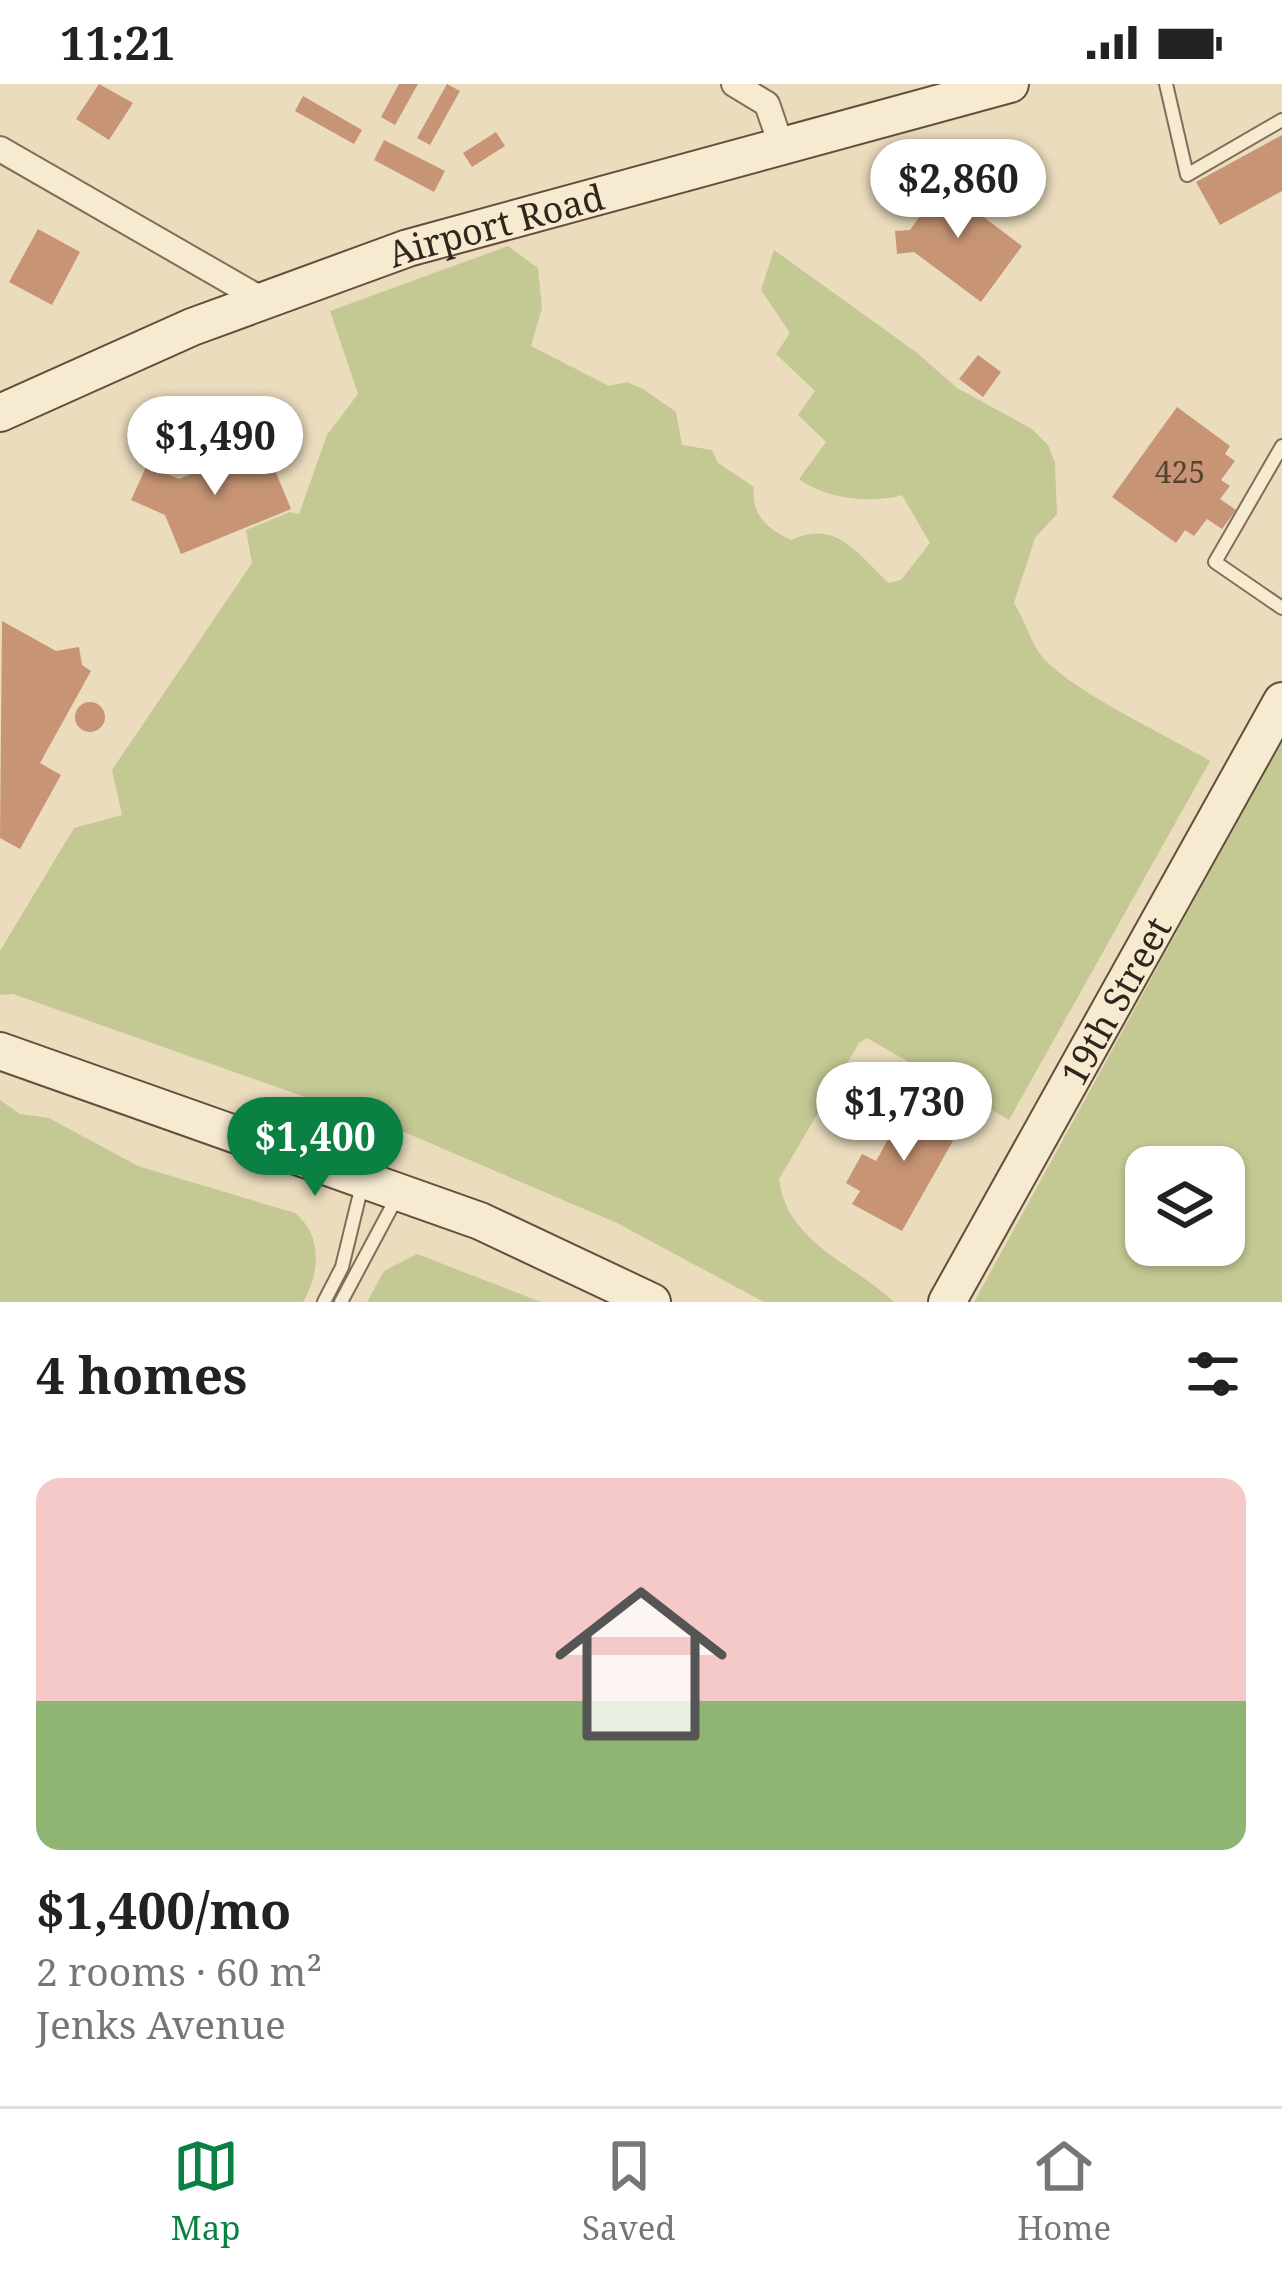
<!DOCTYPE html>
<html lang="en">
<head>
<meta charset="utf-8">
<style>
  body { margin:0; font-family:"Noto Serif",serif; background:#f6f6f6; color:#222; height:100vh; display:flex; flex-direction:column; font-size:45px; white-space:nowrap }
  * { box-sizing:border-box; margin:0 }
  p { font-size:39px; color:#767676 }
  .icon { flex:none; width:66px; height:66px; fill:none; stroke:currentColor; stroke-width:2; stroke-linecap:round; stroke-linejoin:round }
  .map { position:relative; height:1218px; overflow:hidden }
  .panel { display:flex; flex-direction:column; background:#fff; flex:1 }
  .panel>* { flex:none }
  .fabs { position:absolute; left:1125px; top:1062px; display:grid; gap:24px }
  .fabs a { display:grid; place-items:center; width:120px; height:120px; border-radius:24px; background:#fff; box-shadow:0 3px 9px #0004; font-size:60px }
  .price { position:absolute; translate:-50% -102px; padding:0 27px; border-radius:42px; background:#fff; color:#222; font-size:39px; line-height:78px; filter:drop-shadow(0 3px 6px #0008) }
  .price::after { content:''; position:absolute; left:50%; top:72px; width:36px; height:27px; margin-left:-18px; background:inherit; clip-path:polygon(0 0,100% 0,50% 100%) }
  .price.on { background:#0b8043; color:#fff }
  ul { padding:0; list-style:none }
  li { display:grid; align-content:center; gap:24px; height:636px; padding:0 36px }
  li span { display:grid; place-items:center; height:372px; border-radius:24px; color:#555 }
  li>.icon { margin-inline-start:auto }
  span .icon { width:216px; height:216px; fill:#fffc; stroke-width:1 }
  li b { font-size:51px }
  h2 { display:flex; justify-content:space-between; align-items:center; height:144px; padding:0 36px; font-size:51px }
  .status { display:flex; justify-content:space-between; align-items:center; height:84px; padding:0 60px; background:#fff; direction:ltr }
  .status svg { height:33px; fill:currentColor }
  .tab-bar { display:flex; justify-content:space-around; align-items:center; height:168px; border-top:3px solid #e0e0e0; background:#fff; font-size:33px; color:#767676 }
  .tab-bar a { display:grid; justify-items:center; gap:6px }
  .tab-bar .on { color:#0b8043 }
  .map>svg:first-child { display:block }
</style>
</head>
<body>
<div class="status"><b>11:21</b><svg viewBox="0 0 49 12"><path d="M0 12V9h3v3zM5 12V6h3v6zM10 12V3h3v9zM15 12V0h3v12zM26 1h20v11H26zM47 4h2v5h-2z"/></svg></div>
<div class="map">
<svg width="1282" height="1218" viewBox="0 0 1282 1218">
  <rect width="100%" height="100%" fill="#ebdcbe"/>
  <!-- green -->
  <g fill="#c4c893" fill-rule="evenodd">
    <path d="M508,162L538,184L542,224L531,262L609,302L627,298L643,305L676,328L682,361L712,366L718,379L754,403C751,432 767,444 791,456C837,435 856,469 889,499L901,496L930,459L902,411C870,420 826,415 799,395L826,358L798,331L815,307L776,270L790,249L761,206L774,166L916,268L957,304L1032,345L1048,361L1055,379L1057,430L1035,454L1014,519C1025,536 1032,563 1046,577C1081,612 1165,650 1210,677L1009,1036L867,954L859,959L779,1095C786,1158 854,1180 894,1218H764L617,1139L404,1048L13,910L0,911V867L74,744L122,731L112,686L252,479L246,446L290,428L299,430L327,351L358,310L330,227Z"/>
    <path d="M1282,651V1218H974L1264,689ZM1146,1083H1224V1161H1146Z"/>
    <path d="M0,1016L20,1030L49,1034L138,1082L295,1129C323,1152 320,1189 303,1218H0Z"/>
    <polygon points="417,1170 541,1218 367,1218 384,1187"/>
  </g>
  <!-- building -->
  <g fill="#c79476">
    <polygon points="99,0 133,19 109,56 76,35"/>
    <polygon points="399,0 418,0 395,41 381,33"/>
    <polygon points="447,0 460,7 430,61 417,54"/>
    <polygon points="303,12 362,46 354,60 295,27"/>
    <polygon points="496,48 505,62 472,83 463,69"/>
    <polygon points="1282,51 1282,107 1220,141 1196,98"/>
    <polygon points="384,56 445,87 434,108 374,76"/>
    <polygon points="948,95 966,109 961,116 1022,162 981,218 914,168 897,170 895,147 910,146 925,125 916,118 933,96 942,103"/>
    <polygon points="38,145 80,168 52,221 9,198"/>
    <polygon points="978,271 1001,288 983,313 959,295"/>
    <polygon points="1177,323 1230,362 1225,370 1235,377 1221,396 1230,402 1220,415 1236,426 1222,445 1207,435 1194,452 1185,446 1176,459 1112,413"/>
    <polygon points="264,360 291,425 181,470 165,431 131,416 147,381 179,395"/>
    <polygon points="2,537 56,567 79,563 82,581 91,587 40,679 61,691 20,765 0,754"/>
    <circle cx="90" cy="633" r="15"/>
    <polygon points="913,1011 963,1039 902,1147 852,1120 860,1107 846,1099 862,1070 876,1077"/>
  </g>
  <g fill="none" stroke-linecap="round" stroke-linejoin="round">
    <defs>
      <g id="lane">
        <polyline points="1166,0 1187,91 1282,36"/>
        <polyline points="1282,362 1215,478 1282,524"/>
        <polyline points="324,1218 342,1183 362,1101"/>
        <polyline points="341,1218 397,1113"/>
      </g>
      <g id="street">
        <polyline points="734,0 767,20 781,61"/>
        <polyline points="0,65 261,215"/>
      </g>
      <g id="secondary">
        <path id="s1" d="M0,329L192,243L408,164L1010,0"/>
        <polyline points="0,967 480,1137 652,1218"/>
        <path id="s2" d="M947,1218L1282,617"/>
      </g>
    </defs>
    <!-- lane casing -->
    <use href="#lane" stroke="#826d58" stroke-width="16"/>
    <!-- street casing -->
    <use href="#street" stroke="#826d58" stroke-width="28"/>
    <!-- secondary casing -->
    <use href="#secondary" stroke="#644e3b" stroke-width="40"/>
    <!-- lane -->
    <use href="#lane" stroke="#f6ead1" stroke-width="12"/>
    <!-- street -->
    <use href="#street" stroke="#f6ead1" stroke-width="24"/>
    <!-- secondary -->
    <use href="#secondary" stroke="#f6ead1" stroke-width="36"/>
  </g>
  <g text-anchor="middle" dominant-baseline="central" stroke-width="9" stroke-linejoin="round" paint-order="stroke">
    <!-- number labels -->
    <g font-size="30" fill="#574232">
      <text x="1180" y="387">425</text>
    </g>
    <!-- street labels -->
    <g font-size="36" fill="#32261c" stroke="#f3e6cd">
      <text stroke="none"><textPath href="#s1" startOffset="531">Airport Road</textPath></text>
      <text stroke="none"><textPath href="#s2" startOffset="345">19th Street</textPath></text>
    </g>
  </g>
</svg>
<div class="fabs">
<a><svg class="icon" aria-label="layers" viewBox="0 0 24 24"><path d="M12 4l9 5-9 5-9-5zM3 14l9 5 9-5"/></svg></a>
</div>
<b class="price" style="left:958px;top:157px">$2,860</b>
<b class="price" style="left:215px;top:414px">$1,490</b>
<b class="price" style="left:904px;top:1080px">$1,730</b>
<b class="price on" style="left:315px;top:1115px">$1,400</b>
</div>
<section class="panel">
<h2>4 homes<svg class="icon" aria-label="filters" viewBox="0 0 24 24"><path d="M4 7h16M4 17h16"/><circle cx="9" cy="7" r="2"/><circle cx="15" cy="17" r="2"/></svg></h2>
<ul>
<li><span style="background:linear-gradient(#f6c9c9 60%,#8fb573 0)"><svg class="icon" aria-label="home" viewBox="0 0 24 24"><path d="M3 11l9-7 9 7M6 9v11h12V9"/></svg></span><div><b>$1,400/mo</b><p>2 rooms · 60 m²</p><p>Jenks Avenue</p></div></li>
</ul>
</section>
<nav class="tab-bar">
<a class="on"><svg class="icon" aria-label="map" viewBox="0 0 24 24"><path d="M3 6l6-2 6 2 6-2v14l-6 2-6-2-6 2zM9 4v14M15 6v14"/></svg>Map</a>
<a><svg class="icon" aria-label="saved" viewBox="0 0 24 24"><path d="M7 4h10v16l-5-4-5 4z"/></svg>Saved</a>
<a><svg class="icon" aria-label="home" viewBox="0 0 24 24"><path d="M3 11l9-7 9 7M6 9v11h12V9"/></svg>Home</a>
</nav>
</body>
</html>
